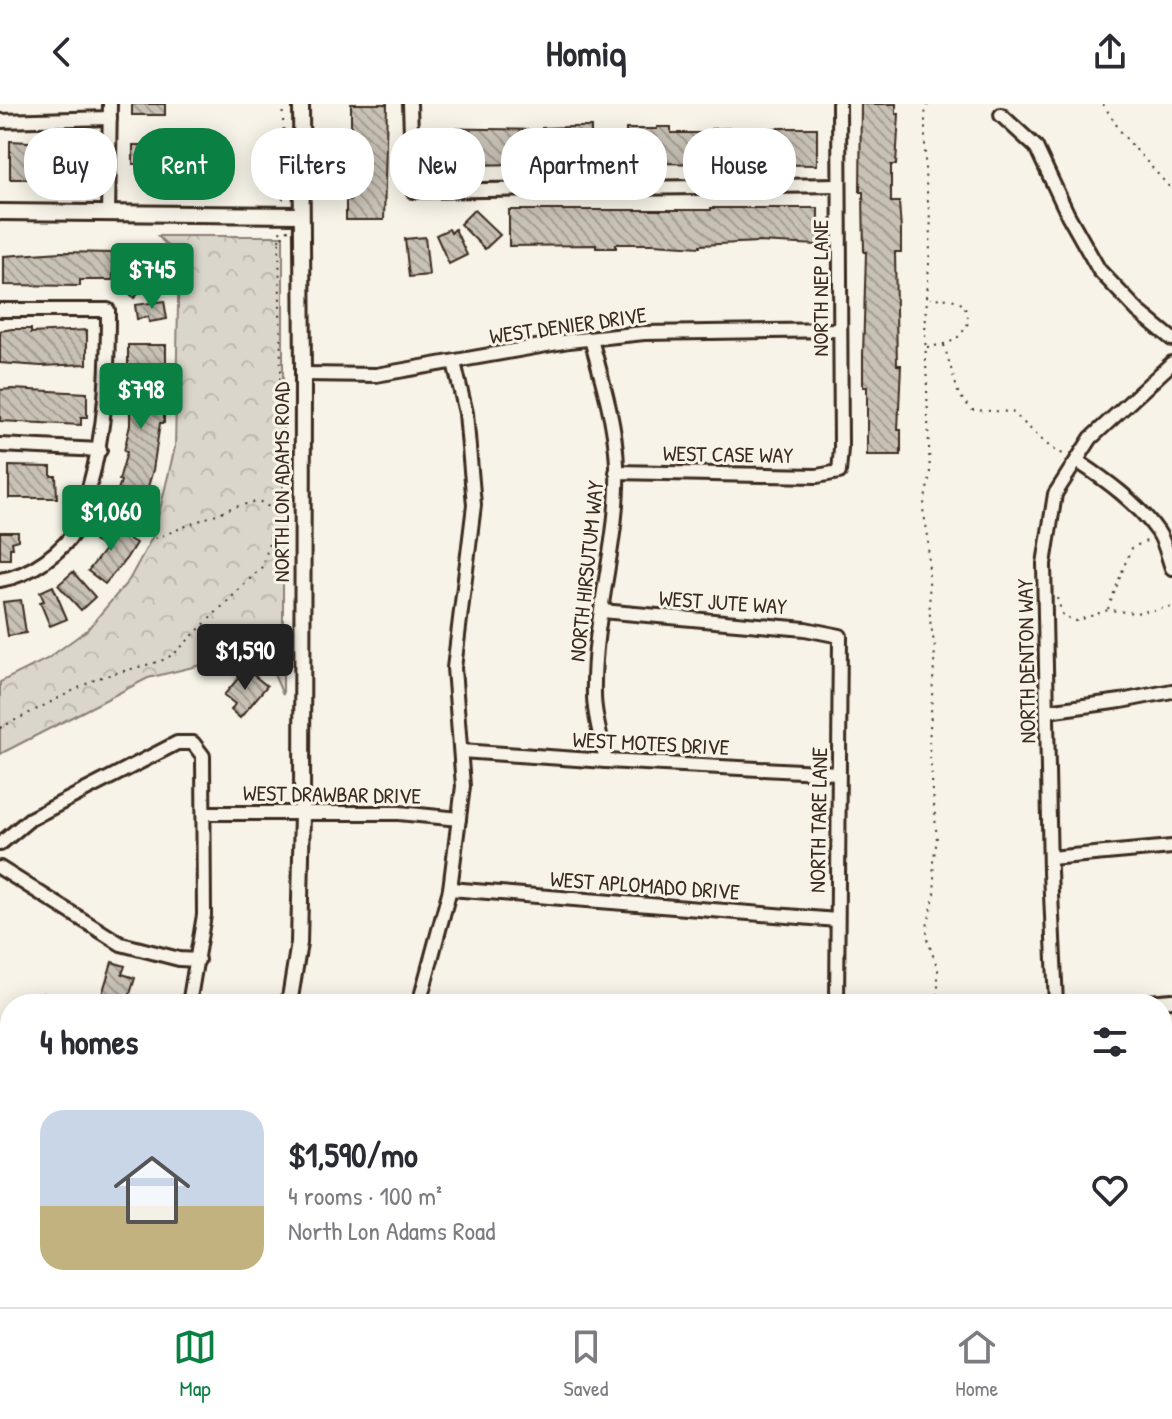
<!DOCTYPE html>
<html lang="en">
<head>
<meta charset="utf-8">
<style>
  body { margin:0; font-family:"Patrick Hand",sans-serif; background:#f2f2f3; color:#2b2b33; height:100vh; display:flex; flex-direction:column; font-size:30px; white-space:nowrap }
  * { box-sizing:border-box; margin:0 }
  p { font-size:26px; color:#7c7c81 }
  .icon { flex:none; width:44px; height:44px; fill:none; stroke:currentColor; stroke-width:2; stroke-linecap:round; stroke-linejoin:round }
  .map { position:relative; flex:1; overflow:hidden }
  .drawer { position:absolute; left:0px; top:890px; width:1172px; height:314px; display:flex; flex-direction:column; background:#fff; border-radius:32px 32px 0 0; box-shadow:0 4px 20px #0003 }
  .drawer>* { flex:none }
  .guide { position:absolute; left:24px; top:24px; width:1124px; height:72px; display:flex; gap:16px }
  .price { position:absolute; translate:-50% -68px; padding:0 18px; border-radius:8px; background:#0b8043; color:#fff; font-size:26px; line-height:52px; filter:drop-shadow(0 2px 4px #0008) }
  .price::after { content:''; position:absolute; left:50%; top:48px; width:24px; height:18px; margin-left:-12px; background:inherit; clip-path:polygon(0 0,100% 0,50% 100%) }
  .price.active { background:#222; color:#fff }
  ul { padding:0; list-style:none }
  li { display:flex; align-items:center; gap:24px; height:200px; padding:0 40px }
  li span { display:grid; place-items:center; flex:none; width:224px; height:160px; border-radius:24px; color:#555 }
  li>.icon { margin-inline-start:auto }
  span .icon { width:96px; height:96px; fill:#fffc; stroke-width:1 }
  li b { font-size:34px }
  h2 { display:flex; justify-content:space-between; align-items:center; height:96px; padding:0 40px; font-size:34px }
  .chip { padding:0 28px; border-radius:32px; background:#fff; box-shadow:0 4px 20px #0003; font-size:28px; line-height:72px }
  .chip.active { background:#0b8043; color:#fff }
  header { display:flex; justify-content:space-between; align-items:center; height:104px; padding:0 40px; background:#fff; font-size:36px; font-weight:700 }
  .menu { display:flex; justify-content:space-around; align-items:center; height:112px; border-top:2px solid #e1e1e2; background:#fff; font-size:22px; color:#7c7c81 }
  .menu a { display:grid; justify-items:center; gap:4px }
  .menu .active { color:#0b8043 }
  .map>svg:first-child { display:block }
</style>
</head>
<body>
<header><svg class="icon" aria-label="back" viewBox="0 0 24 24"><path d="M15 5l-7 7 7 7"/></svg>Homiq<svg class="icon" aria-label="share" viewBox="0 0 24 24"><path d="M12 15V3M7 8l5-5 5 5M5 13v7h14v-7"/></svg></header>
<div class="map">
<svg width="1172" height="1203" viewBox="0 0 1172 1203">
  <defs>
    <pattern id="forest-crowns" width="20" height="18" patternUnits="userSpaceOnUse" patternTransform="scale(2)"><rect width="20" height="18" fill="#dbd6cb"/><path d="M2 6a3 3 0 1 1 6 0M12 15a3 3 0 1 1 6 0" fill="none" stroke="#bdb8ae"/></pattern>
    <pattern id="building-back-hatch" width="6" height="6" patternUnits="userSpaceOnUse" patternTransform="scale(2)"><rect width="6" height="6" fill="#c8c1b6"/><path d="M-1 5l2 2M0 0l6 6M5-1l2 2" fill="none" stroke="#a49d93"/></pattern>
  </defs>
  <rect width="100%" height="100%" fill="#f7f3e8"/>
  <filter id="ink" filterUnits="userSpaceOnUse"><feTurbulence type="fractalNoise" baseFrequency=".0125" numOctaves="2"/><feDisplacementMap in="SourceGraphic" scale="16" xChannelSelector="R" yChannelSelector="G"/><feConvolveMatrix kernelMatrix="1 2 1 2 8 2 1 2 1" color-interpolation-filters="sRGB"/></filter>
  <g filter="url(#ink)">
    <!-- forest -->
    <polygon fill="url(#forest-crowns)" stroke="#8b8074" stroke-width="2" points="158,132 283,132 283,591 266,552 242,551 148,574 0,650 0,578 47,555 87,526 129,476 154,430 175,343 179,154"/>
    <!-- building -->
    <g fill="url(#building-back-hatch)" stroke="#3b2a1e" stroke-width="2">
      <rect x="132" y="0" width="33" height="11"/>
      <polygon points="351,0 387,0 384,116 346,116 346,96 351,96 348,38 351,38"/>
      <polygon points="861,0 896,0 896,10 899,10 896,61 891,61 891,98 899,98 901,126 901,148 895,148 897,261 901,261 898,326 901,326 901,351 867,351 867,283 863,283 863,251 866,148 864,148 863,88 860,88"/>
      <polygon points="572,23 591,23 591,62 572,62 572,59 425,62 425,24 542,26 542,24"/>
      <polygon points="657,23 671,23 671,29 711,29 711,25 738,24 817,24 817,61 643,59 643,61 626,61 626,25 657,25"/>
      <polygon points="10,37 86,41 86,79 67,79 67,75 10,75"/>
      <rect x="133" y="41" width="32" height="19"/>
      <polygon points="711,104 818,104 818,141 758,138 700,141 700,143 653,140 616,140 616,144 596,144 596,141 509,142 509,106 711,106"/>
      <polygon points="474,106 500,131 485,145 460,120"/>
      <polygon points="449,125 451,129 455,125 467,151 449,160 436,131"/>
      <polygon points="425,133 429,171 409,173 405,135"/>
      <polygon points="61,148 113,149 113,176 80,176 80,182 4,181 4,152"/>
      <polygon points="147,154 160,168 134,194 121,180"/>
      <polygon points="164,197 167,215 149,218 148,213 137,215 135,201"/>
      <polygon points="12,225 31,225 31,229 87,226 87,260 41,262 0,259 0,227"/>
      <polygon points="128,241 166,241 166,261 159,261 159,300 164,300 164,319 160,319 153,366 144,396 153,399 146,419 111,406 121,377 119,376 127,348 124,347 130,321 130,300 138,300 138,283 128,283"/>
      <polygon points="12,285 87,289 87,313 81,313 81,321 0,317 0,286"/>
      <polygon points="9,362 51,363 51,372 56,372 57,394 9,394"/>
      <polygon points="103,420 136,439 126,455 105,480 88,467 106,444 94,437"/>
      <polygon points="0,428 18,428 18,436 12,438 13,444 10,444 10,455 0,455"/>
      <polygon points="73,468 95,493 81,506 58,481"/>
      <polygon points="53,482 67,515 50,522 40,498 44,497 40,488"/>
      <polygon points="21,496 26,529 8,532 3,498"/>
      <polygon points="246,565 267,582 240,614 231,606 235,600 224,591"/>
      <polygon points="112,858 125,862 122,870 135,874 127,900 100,897"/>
      <polygon points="43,889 62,900 37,900"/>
      <polygon points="0,962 10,968 10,1009 0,1003"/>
    </g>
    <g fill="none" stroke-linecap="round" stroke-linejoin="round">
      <defs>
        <g id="minor">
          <polyline points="410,0 413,87 839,81"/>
          <polyline points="1001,11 1036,43 1068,111 1099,166 1138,207 1172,235"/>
          <polyline points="0,17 110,14"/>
          <polyline points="108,110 110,0"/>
          <path d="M0,206H108C108,267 106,325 89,384C86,396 84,410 79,420C65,447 29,472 0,476"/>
          <path d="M591,235C602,276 615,318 617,360C620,438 592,514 594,591C594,613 602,636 606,657"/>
          <polyline points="303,270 376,271 569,237 644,229 840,226"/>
          <polyline points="0,341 100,346"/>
          <path d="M1077,357C1106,376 1138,399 1158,428C1165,438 1168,453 1172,464"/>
          <polyline points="616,368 817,372 839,368 841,344 839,0"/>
          <polyline points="602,507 805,525 840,532 837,900"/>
          <polyline points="1047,607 1121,597 1172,587"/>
          <polyline points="461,647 606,657 838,669"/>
          <polyline points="205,709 399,709 459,715"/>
          <polyline points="0,740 30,715 177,639 193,639 203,652 204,811 189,900"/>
          <polyline points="1050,754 1172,743"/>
          <polyline points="0,764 121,840 179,855 198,856"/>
          <polyline points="450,785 837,816"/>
          <polyline points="419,900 450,785 463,682 454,564 474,401 466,309 454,258"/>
          <polyline points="1056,900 1050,768 1044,460 1055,390 1091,334 1172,259"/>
          <polyline points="1125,900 1172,896"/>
          <polyline points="0,931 10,938"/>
          <polyline points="1162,1075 1172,1074"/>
          <polyline points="0,1109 10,1114"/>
          <polyline points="180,1194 192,1203"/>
          <polyline points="209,1194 222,1203"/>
          <polyline points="428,1194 456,1203"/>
          <polyline points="838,1194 838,1203"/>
          <polyline points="315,1203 320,1194"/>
          <polyline points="1076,1203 1078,1194"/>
        </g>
        <g id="tertiary">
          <polyline points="0,108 300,111"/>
          <polyline points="289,900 299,839 302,709 303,270 301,0"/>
          <polyline points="137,1203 144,1194"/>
        </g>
      </defs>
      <!-- minor casing -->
      <use href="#minor" stroke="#3b2a1e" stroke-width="18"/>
      <!-- tertiary casing -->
      <use href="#tertiary" stroke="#3b2a1e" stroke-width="20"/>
      <!-- path -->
      <g stroke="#3b2a1e" stroke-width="2" stroke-dasharray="2 6" stroke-linecap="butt">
        <polyline points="282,0 285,46 277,66 283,96"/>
        <polyline points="928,0 925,10 925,70 931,124 925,229 930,371 923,405 928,432 930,516 935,544 929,640 937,736 933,758 935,789 927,823 927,835 938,865 938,900"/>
        <polyline points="1103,0 1123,31 1172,86"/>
        <polyline points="279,136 281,122"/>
        <polyline points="944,241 959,291 972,306 1012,308 1051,344 1065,351"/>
        <path d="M927,243C949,240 959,238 969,217L964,201L952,195L930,194"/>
        <polyline points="96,408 156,434 234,403 259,397 277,408"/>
        <polyline points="1057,494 1063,512 1076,517 1108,506 1135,509 1172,503"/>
        <polyline points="1108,505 1131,444 1149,436"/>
        <polyline points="0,624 98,574 161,557 174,550 263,462 279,401 280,320 277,290 281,269 279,136 289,125"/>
        <polyline points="1009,900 1043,892"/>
        <polyline points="595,1203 598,1194"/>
        <polyline points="932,1203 933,1194"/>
      </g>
      <!-- minor -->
      <use href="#minor" stroke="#f7f3e8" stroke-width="12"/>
      <!-- tertiary -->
      <use href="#tertiary" stroke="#f7f3e8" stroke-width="14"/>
    </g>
  </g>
  <g text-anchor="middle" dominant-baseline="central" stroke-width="6" stroke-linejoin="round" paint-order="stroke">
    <!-- street labels -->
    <g font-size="22" fill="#3b2a1e" stroke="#f7f3e8">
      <text transform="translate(820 184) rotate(-90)">NORTH NEP LANE</text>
      <text transform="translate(568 221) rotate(-8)">WEST DENIER DRIVE</text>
      <text transform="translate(728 350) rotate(1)">WEST CASE WAY</text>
      <text transform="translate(281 378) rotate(-90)">NORTH LON ADAMS ROAD</text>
      <text transform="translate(586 467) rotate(-84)">NORTH HIRSUTUM WAY</text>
      <text transform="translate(723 498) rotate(4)">WEST JUTE WAY</text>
      <text transform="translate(1026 557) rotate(-91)">NORTH DENTON WAY</text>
      <text transform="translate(651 639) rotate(3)">WEST MOTES DRIVE</text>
      <text transform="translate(332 690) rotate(1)">WEST DRAWBAR DRIVE</text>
      <text transform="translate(818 716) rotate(-89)">NORTH TARE LANE</text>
      <text transform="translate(645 781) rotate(4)">WEST APLOMADO DRIVE</text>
    </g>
  </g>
</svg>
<b class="price" style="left:152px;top:207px">$745</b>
<b class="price" style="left:141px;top:327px">$798</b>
<b class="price" style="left:111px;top:449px">$1,060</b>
<b class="price active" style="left:245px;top:588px">$1,590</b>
<div class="guide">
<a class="chip">Buy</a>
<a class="chip active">Rent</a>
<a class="chip">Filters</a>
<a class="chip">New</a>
<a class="chip">Apartment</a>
<a class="chip">House</a>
</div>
<section class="drawer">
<h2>4 homes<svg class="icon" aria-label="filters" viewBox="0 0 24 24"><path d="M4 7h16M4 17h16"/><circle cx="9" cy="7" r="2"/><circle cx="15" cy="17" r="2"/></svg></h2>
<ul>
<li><span style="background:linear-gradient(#c9d6e8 60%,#c2b280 0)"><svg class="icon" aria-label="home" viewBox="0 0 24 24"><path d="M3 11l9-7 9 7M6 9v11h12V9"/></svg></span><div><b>$1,590/mo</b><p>4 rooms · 100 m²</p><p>North Lon Adams Road</p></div><svg class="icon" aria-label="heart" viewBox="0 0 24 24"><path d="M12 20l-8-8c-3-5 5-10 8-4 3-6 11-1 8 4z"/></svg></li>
</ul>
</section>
</div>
<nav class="menu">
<a class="active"><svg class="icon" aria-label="map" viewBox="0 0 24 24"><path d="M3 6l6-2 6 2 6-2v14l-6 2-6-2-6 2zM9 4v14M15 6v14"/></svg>Map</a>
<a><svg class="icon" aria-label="saved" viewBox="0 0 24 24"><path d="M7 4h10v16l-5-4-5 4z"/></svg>Saved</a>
<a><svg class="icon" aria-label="home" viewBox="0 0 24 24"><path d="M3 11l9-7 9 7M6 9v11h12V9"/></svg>Home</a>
</nav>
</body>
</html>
